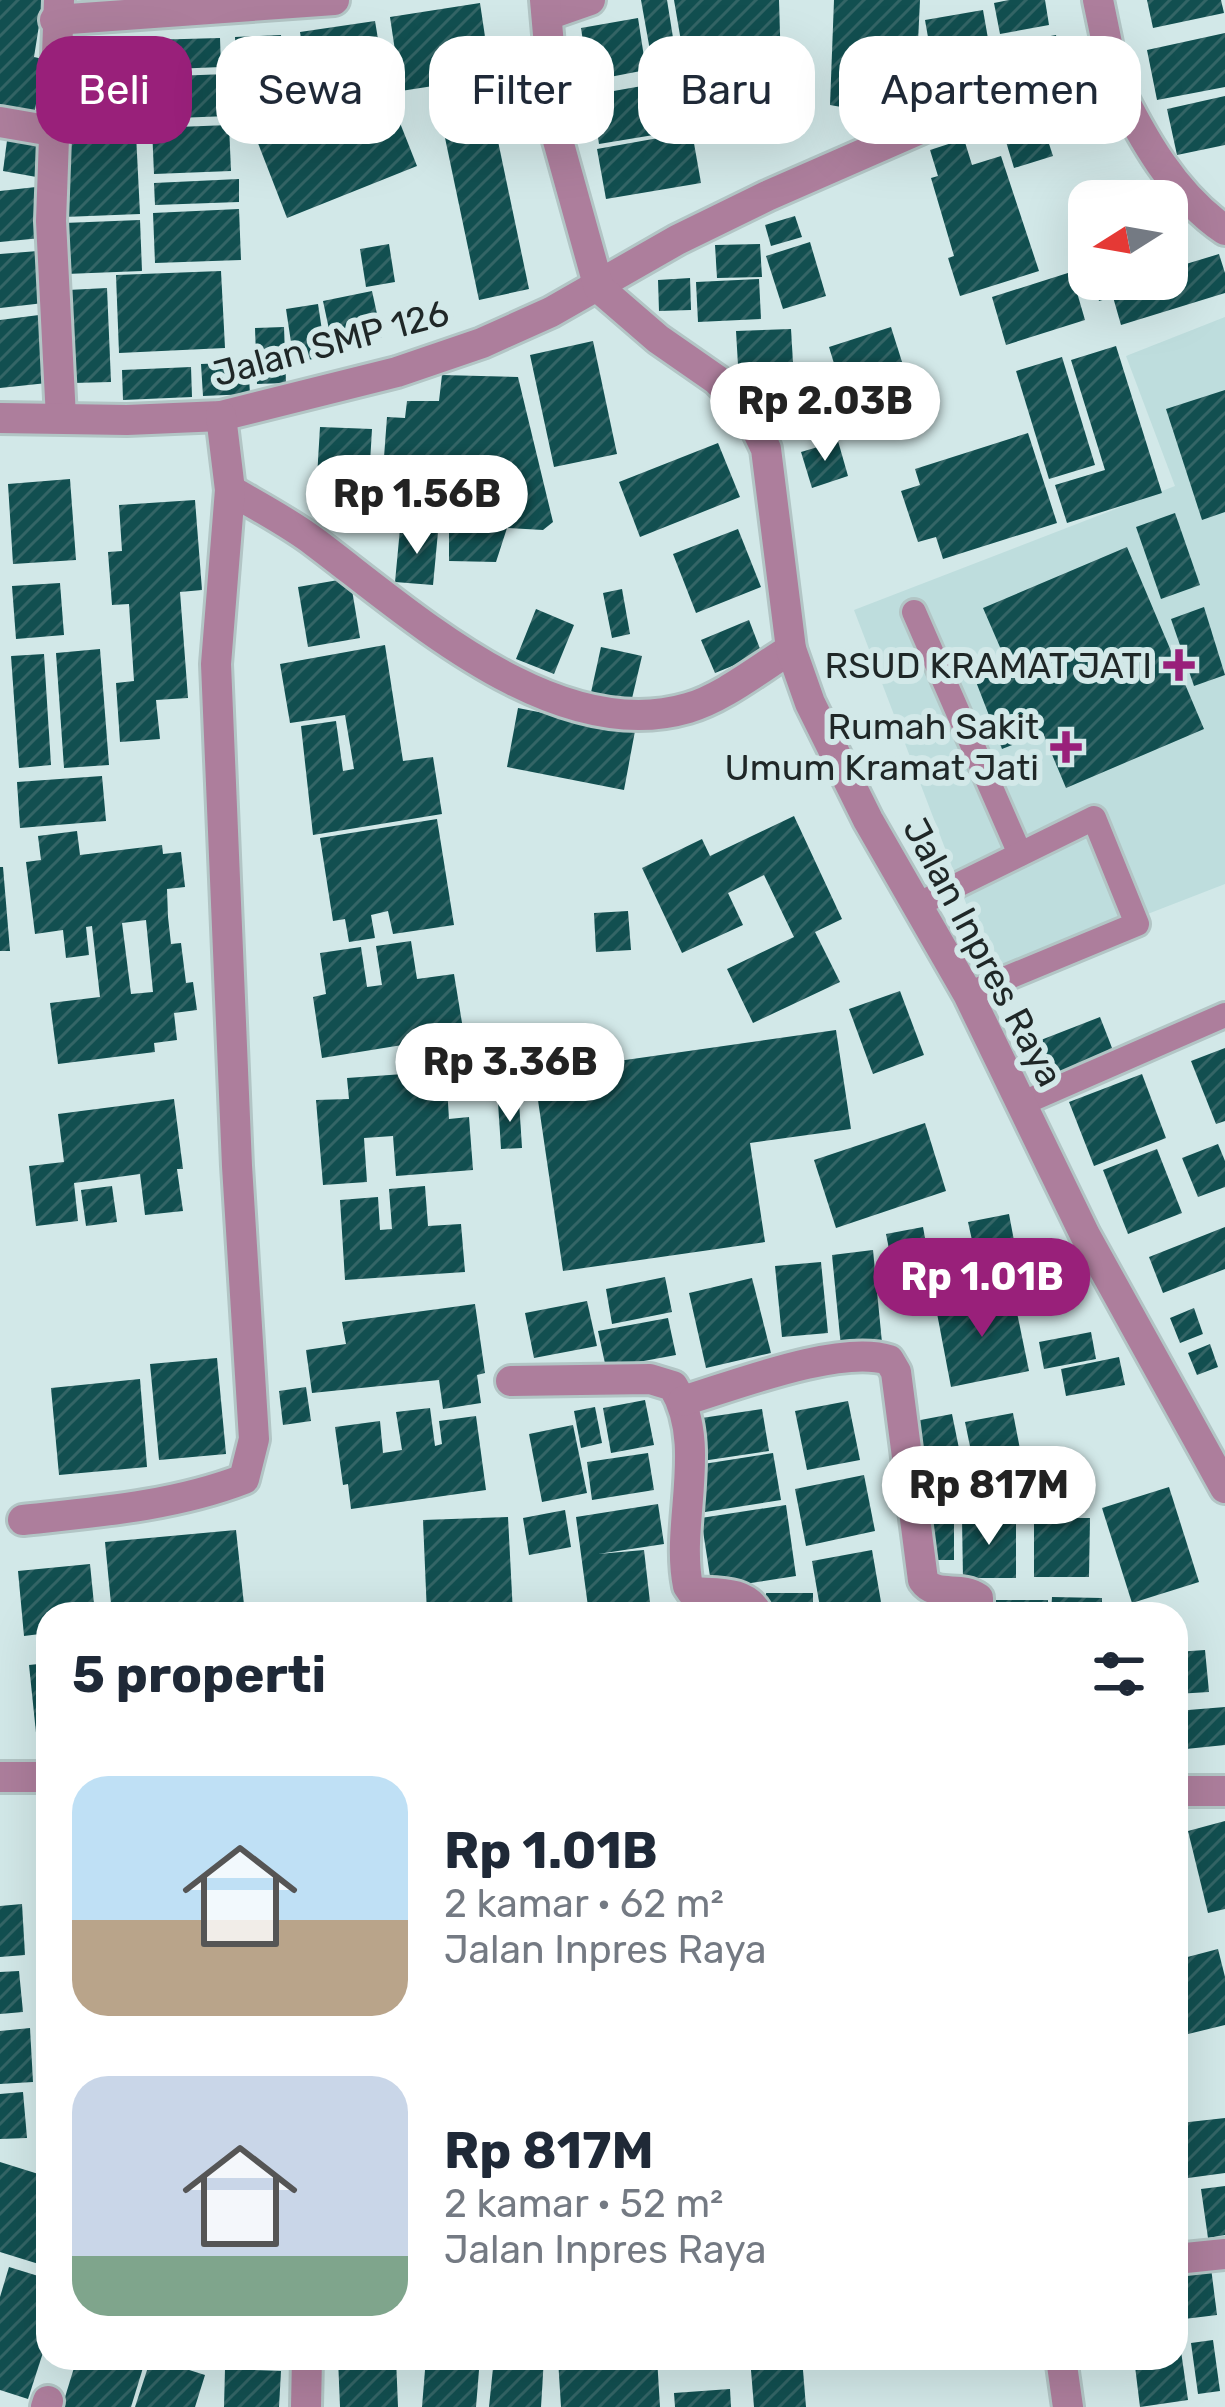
<!DOCTYPE html>
<html lang="id">
<head>
<meta charset="utf-8">
<style>
  body { margin:0; font-family:Rubik,sans-serif; background:#f6f6f7; color:#1f2937; height:100vh; display:flex; flex-direction:column; font-size:45px; white-space:nowrap }
  * { box-sizing:border-box; margin:0 }
  p { font-size:39px; color:#747a83 }
  .icon { flex:none; width:66px; height:66px; fill:none; stroke:currentColor; stroke-width:2; stroke-linecap:round; stroke-linejoin:round }
  .map { position:relative; flex:1; overflow:hidden }
  .sheet { position:absolute; left:36px; top:1602px; width:1152px; height:768px; display:flex; flex-direction:column; background:#fff; border-radius:36px; box-shadow:0 12px 48px #0002 }
  .sheet>* { flex:none }
  .guide { position:absolute; left:36px; top:36px; width:1155px; height:108px; display:flex; gap:24px }
  .needle { width:78px; rotate:259deg }
  .buttons { position:absolute; left:1068px; top:180px; display:grid; gap:24px }
  .buttons a { display:grid; place-items:center; width:120px; height:120px; border-radius:24px; background:#fff; box-shadow:0 12px 48px #0002; font-size:60px }
  .price { position:absolute; translate:-50% -102px; padding:0 27px; border-radius:42px; background:#fff; color:#222; font-size:39px; line-height:78px; filter:drop-shadow(0 3px 6px #0008) }
  .price::after { content:''; position:absolute; left:50%; top:72px; width:36px; height:27px; margin-left:-18px; background:inherit; clip-path:polygon(0 0,100% 0,50% 100%) }
  .price.current { background:#99207a; color:#fff }
  ul { padding:0; list-style:none }
  li { display:flex; align-items:center; gap:36px; height:300px; padding:0 36px }
  li span { display:grid; place-items:center; flex:none; width:336px; height:240px; border-radius:36px; color:#555 }
  li>.icon { margin-inline-start:auto }
  span .icon { width:144px; height:144px; fill:#fffc; stroke-width:1 }
  li b { font-size:51px }
  h2 { display:flex; justify-content:space-between; align-items:center; height:144px; padding:0 36px; font-size:51px }
  .chip { padding:0 42px; border-radius:36px; background:#fff; box-shadow:0 12px 48px #0002; font-size:42px; line-height:108px }
  .chip.current { background:#99207a; color:#fff }
  .map>svg:first-child { display:block }
</style>
</head>
<body>
<div class="map">
<svg width="1225" height="2407" viewBox="0 0 1225 2407">
  <defs>
    <pattern id="building-hatch" width="6" height="6" patternUnits="userSpaceOnUse" patternTransform="scale(3)"><rect width="6" height="6" fill="#124f50"/><path d="M-1 1l2-2M0 6l6-6M5 7l2-2" fill="none" stroke="#346566"/></pattern>
  </defs>
  <rect width="100%" height="100%" fill="#d2e8e8"/>
  <!-- built -->
  <polygon fill="#bedddd" points="1225,317 1225,884 993,974 854,610 1175,486 1126,356"/>
  <!-- building -->
  <g fill="url(#building-hatch)" fill-rule="evenodd">
    <polygon points="0,0 43,0 34,57 43,59 33,123 0,117"/>
    <polygon points="641,0 667,0 678,69 654,73"/>
    <polygon points="674,0 779,0 782,101 692,106"/>
    <polygon points="834,0 920,0 916,84 875,113 830,105"/>
    <polygon points="1009,0 1045,0 1049,25 1000,34 994,3"/>
    <polygon points="1147,0 1221,0 1224,13 1153,28"/>
    <polygon points="480,3 491,77 401,91 390,17"/>
    <polygon points="983,10 994,73 936,83 925,20"/>
    <polygon points="638,18 646,70 589,81 581,28"/>
    <polygon points="375,21 384,75 308,86 300,32"/>
    <polygon points="1225,33 1225,87 1157,100 1147,50"/>
    <polygon points="281,35 284,108 239,110 235,37"/>
    <polygon points="1056,35 1062,68 1006,77 1001,45"/>
    <polygon points="130,37 131,79 73,81 71,40"/>
    <polygon points="220,38 221,67 149,70 148,40"/>
    <polygon points="227,74 229,116 149,119 147,77"/>
    <polygon points="676,80 684,130 599,144 591,95"/>
    <polygon points="132,84 134,125 71,127 69,86"/>
    <polygon points="385,85 417,166 287,218 256,138"/>
    <polygon points="1225,96 1225,145 1177,155 1167,109"/>
    <polygon points="490,103 529,289 479,300 440,114"/>
    <polygon points="1038,110 1053,156 1014,168 1000,122"/>
    <polygon points="229,125 231,171 154,174 152,128"/>
    <polygon points="692,132 701,183 606,199 597,149"/>
    <polygon points="8,133 48,139 42,178 3,171"/>
    <polygon points="136,134 140,214 64,217 66,137"/>
    <polygon points="964,139 972,165 1001,156 1039,271 960,296 948,258 954,256 931,178 938,176 930,150"/>
    <polygon points="239,179 239,202 155,205 154,183"/>
    <polygon points="36,187 41,238 0,242 0,191"/>
    <polygon points="239,209 241,260 155,263 153,213"/>
    <polygon points="795,216 802,237 771,246 765,225"/>
    <polygon points="140,220 142,271 66,274 64,223"/>
    <polygon points="1177,232 1186,264 1219,254 1225,273 1225,293 1121,325 1113,297 1099,301 1092,279 1167,279 1167,235"/>
    <polygon points="810,242 826,296 783,309 766,256"/>
    <polygon points="389,244 395,282 366,287 360,249"/>
    <polygon points="760,244 762,277 717,278 715,245"/>
    <polygon points="38,251 44,303 0,308 0,254"/>
    <polygon points="221,271 225,348 119,353 116,275"/>
    <polygon points="1071,272 1085,320 1006,345 992,297"/>
    <polygon points="690,278 691,310 659,311 658,280"/>
    <polygon points="759,279 761,319 698,322 696,282"/>
    <polygon points="107,288 111,382 73,383 68,290"/>
    <polygon points="372,291 382,337 333,348 323,301"/>
    <polygon points="318,304 326,357 294,362 286,309"/>
    <polygon points="39,315 47,383 0,388 0,320"/>
    <polygon points="284,327 286,383 257,384 255,328"/>
    <polygon points="891,327 913,397 850,416 829,347"/>
    <polygon points="791,329 793,363 738,365 736,331"/>
    <polygon points="593,341 617,454 554,467 530,355"/>
    <polygon points="1116,346 1162,493 1067,523 1055,485 1105,470 1071,360"/>
    <polygon points="1062,357 1095,465 1049,479 1016,371"/>
    <polygon points="248,362 250,394 203,396 201,364"/>
    <polygon points="191,367 192,397 123,400 122,370"/>
    <polygon points="828,372 841,413 804,424 792,383"/>
    <polygon points="442,375 518,377 553,522 543,530 507,528 496,562 449,561 449,523 402,519 402,512 380,511 387,417 405,418 407,401 439,401"/>
    <polygon points="1225,390 1225,512 1202,520 1166,409"/>
    <polygon points="320,427 372,429 368,497 316,494"/>
    <polygon points="1028,433 1057,523 943,559 936,537 918,542 901,491 920,485 915,469"/>
    <polygon points="838,441 848,476 812,488 801,452"/>
    <polygon points="718,443 740,497 640,537 619,482"/>
    <polygon points="70,479 76,560 13,564 8,484"/>
    <polygon points="195,500 202,590 180,592 188,698 156,700 160,739 120,742 116,683 134,681 129,604 112,605 108,552 122,551 119,505"/>
    <polygon points="1175,513 1200,585 1161,599 1136,527"/>
    <polygon points="400,529 438,532 433,585 395,582"/>
    <polygon points="738,529 761,587 696,613 673,554"/>
    <polygon points="1127,547 1204,729 1066,788 1043,733 1002,749 973,674 1006,661 983,608"/>
    <polygon points="350,578 360,638 308,647 298,587"/>
    <polygon points="60,583 64,635 16,639 12,586"/>
    <polygon points="622,589 630,634 612,638 603,593"/>
    <polygon points="1204,607 1225,675 1194,686 1171,619"/>
    <polygon points="536,609 574,625 554,674 516,659"/>
    <polygon points="749,620 762,654 715,673 701,640"/>
    <polygon points="385,645 403,761 433,757 442,814 313,835 301,726 336,721 343,771 354,769 345,715 290,723 280,664"/>
    <polygon points="601,647 642,656 630,707 590,697"/>
    <polygon points="100,649 109,765 64,768 56,653"/>
    <polygon points="44,654 51,765 19,768 11,656"/>
    <polygon points="518,708 635,731 624,790 507,767"/>
    <polygon points="102,776 106,821 20,828 17,782"/>
    <polygon points="794,816 842,919 815,932 840,982 753,1023 727,969 794,937 764,875 728,893 743,925 682,953 642,868 702,839 710,856"/>
    <polygon points="437,819 454,925 393,934 388,911 371,915 375,938 349,942 345,919 333,921 320,838"/>
    <path d="M77,831L80,855L162,845L163,854L181,852L185,887L167,889L168,917L171,944L181,943L186,983L193,982L197,1010L174,1013L177,1040L154,1043L155,1052L58,1064L50,1003L100,997L92,926L86,927L89,955L66,958L63,930L35,934L26,862L41,860L38,836ZM146,920L153,992L131,994L122,923Z"/>
    <polygon points="0,867 3,867 10,951 0,951"/>
    <polygon points="628,911 631,950 596,952 594,913"/>
    <polygon points="411,941 417,979 454,974 464,1035 322,1058 313,997 326,994 320,953 361,947 367,987 382,985 376,946"/>
    <polygon points="900,991 924,1055 873,1074 849,1009"/>
    <polygon points="1100,1017 1114,1053 1042,1080 1028,1045"/>
    <polygon points="836,1030 851,1129 750,1143 765,1242 563,1271 534,1073"/>
    <polygon points="1225,1048 1225,1121 1216,1124 1191,1061"/>
    <polygon points="446,1071 449,1119 469,1117 473,1170 396,1176 393,1136 364,1138 367,1182 323,1185 316,1100 349,1099 347,1078"/>
    <polygon points="1142,1074 1166,1138 1094,1166 1069,1102"/>
    <polygon points="174,1099 183,1169 177,1169 183,1211 145,1215 140,1174 74,1183 78,1221 36,1226 29,1166 64,1162 58,1114"/>
    <polygon points="519,1101 522,1148 501,1149 498,1102"/>
    <polygon points="925,1123 946,1191 836,1228 814,1160"/>
    <polygon points="1218,1144 1225,1161 1225,1187 1198,1197 1182,1158"/>
    <polygon points="1157,1149 1182,1213 1128,1234 1103,1170"/>
    <polygon points="112,1186 117,1222 86,1226 81,1190"/>
    <polygon points="425,1186 428,1226 461,1224 465,1272 345,1280 340,1200 378,1197 380,1230 392,1229 389,1189"/>
    <polygon points="1009,1214 1015,1246 975,1254 968,1222"/>
    <polygon points="923,1227 936,1298 900,1304 886,1234"/>
    <polygon points="1225,1227 1225,1269 1163,1293 1149,1257"/>
    <polygon points="1057,1243 1063,1274 952,1296 946,1266"/>
    <polygon points="873,1250 883,1353 842,1357 832,1255"/>
    <polygon points="821,1262 828,1333 782,1337 775,1266"/>
    <polygon points="665,1277 672,1312 612,1324 606,1289"/>
    <polygon points="752,1278 771,1353 706,1368 689,1293"/>
    <polygon points="1013,1293 1029,1371 951,1387 936,1308"/>
    <polygon points="587,1301 597,1346 534,1358 525,1313"/>
    <polygon points="475,1304 485,1373 477,1375 481,1403 443,1409 439,1380 312,1393 306,1350 346,1344 342,1322"/>
    <polygon points="1194,1308 1203,1334 1180,1343 1170,1318"/>
    <polygon points="668,1318 676,1355 606,1368 598,1331"/>
    <polygon points="1091,1332 1096,1359 1044,1369 1039,1342"/>
    <polygon points="1210,1344 1218,1367 1197,1375 1188,1353"/>
    <polygon points="1119,1357 1125,1385 1066,1396 1061,1369"/>
    <polygon points="217,1358 226,1454 159,1460 150,1364"/>
    <polygon points="140,1379 147,1467 59,1475 51,1388"/>
    <polygon points="306,1387 311,1421 283,1425 279,1391"/>
    <polygon points="645,1400 654,1445 611,1453 603,1408"/>
    <polygon points="848,1401 860,1460 807,1470 795,1411"/>
    <polygon points="595,1407 602,1443 581,1448 574,1411"/>
    <polygon points="430,1408 435,1446 442,1444 439,1421 476,1416 486,1490 351,1509 348,1484 343,1485 335,1427 380,1421 383,1453 402,1450 396,1412"/>
    <polygon points="762,1409 769,1451 702,1461 695,1419"/>
    <polygon points="1013,1413 1027,1485 980,1495 965,1422"/>
    <polygon points="952,1414 968,1493 925,1501 910,1422"/>
    <polygon points="573,1425 587,1493 542,1502 529,1434"/>
    <polygon points="648,1453 654,1490 592,1500 587,1462"/>
    <polygon points="773,1453 781,1500 705,1512 697,1465"/>
    <polygon points="864,1475 875,1531 806,1546 795,1489"/>
    <polygon points="1169,1487 1199,1582 1132,1603 1102,1508"/>
    <polygon points="658,1504 664,1544 598,1554 644,1550 651,1611 589,1614 576,1517"/>
    <polygon points="786,1505 796,1576 712,1589 701,1518"/>
    <polygon points="565,1510 571,1547 529,1555 523,1518"/>
    <polygon points="508,1517 513,1614 427,1614 423,1520"/>
    <polygon points="1016,1517 1016,1578 963,1578 962,1518"/>
    <polygon points="1034,1518 1090,1518 1089,1577 1034,1577"/>
    <rect x="923" y="1520" width="31" height="40"/>
    <polygon points="236,1530 245,1614 112,1614 105,1542"/>
    <polygon points="872,1550 881,1602 821,1613 812,1561"/>
    <polygon points="90,1564 95,1614 48,1614 48,1633 24,1636 18,1571"/>
    <rect x="766" y="1593" width="47" height="21"/>
    <polygon points="1052,1597 1102,1598 1102,1614 1051,1614"/>
    <rect x="982" y="1600" width="66" height="14"/>
    <polygon points="1205,1650 1209,1692 1176,1694 1176,1652"/>
    <polygon points="48,1663 48,1751 38,1752 29,1665"/>
    <polygon points="1225,1707 1225,1745 1176,1750 1176,1711"/>
    <polygon points="1225,1821 1225,1909 1208,1913 1188,1831"/>
    <polygon points="22,1904 25,1955 0,1957 0,1906"/>
    <polygon points="1218,1949 1225,1977 1225,2025 1184,2035 1176,2002 1176,1960"/>
    <polygon points="19,1971 23,2012 0,2014 0,1972"/>
    <polygon points="30,2028 33,2082 0,2084 0,2031"/>
    <polygon points="48,2030 48,2070 39,2071 36,2031"/>
    <polygon points="23,2092 27,2138 0,2139 0,2094"/>
    <polygon points="1225,2118 1225,2173 1188,2178 1180,2123"/>
    <polygon points="0,2162 48,2177 48,2245 42,2265 0,2252"/>
    <polygon points="1225,2186 1225,2235 1208,2238 1201,2189"/>
    <polygon points="1210,2260 1217,2315 1176,2320 1176,2264"/>
    <polygon points="9,2267 48,2279 48,2337 28,2399 0,2390 0,2297"/>
    <polygon points="1213,2340 1220,2391 1198,2394 1191,2343"/>
    <polygon points="1176,2344 1180,2344 1188,2400 1140,2407 1134,2358 1176,2358"/>
    <polygon points="77,2358 146,2358 131,2407 62,2407"/>
    <polygon points="151,2358 205,2375 195,2407 135,2407"/>
    <polygon points="338,2358 396,2358 398,2407 340,2407"/>
    <polygon points="426,2358 480,2358 476,2407 422,2407"/>
    <polygon points="494,2358 544,2358 541,2407 489,2407"/>
    <polygon points="657,2358 660,2407 561,2407 558,2359"/>
    <polygon points="750,2358 802,2358 806,2407 754,2407"/>
    <polygon points="225,2369 281,2371 279,2407 224,2407"/>
    <polygon points="730,2389 731,2407 675,2407 674,2393"/>
  </g>
  <g fill="none" stroke-linecap="round" stroke-linejoin="round">
    <defs>
      <g id="service">
        <polyline points="914,612 1020,854"/>
        <polyline points="917,905 1094,818 1137,924 968,994"/>
        <polyline points="1021,1104 1225,1015"/>
      </g>
      <g id="minor">
        <polyline points="59,0 51,221 61,418"/>
        <polyline points="1098,0 1115,82"/>
        <polyline points="547,15 590,0"/>
        <polyline points="55,20 334,0"/>
        <polyline points="0,122 52,131"/>
        <path d="M0,418L127,420L221,416L397,372L482,343L551,312L677,240L767,196L968,108L1064,84L1115,82C1142,138 1174,195 1225,230"/>
        <path d="M230,490C259,507 290,523 316,543C413,616 556,747 688,708C723,698 760,668 791,649"/>
        <path d="M511,1381L650,1379L673,1386C709,1445 675,1523 688,1586L692,1592C718,1594 745,1590 758,1614"/>
        <path d="M683,1401C733,1386 840,1344 889,1360L896,1372L923,1580C936,1599 960,1585 978,1598V1614"/>
        <path d="M23,1520C97,1512 174,1506 244,1479L254,1439L237,1166L216,664L230,490L221,416"/>
        <polyline points="0,1777 48,1777"/>
        <polyline points="1176,2259 1225,2254"/>
        <polyline points="46,2407 48,2401"/>
        <polyline points="306,2407 307,2358"/>
      </g>
      <g id="tertiary">
        <polyline points="545,0 557,137 599,288 658,339 717,380 749,413 766,449 791,649 810,703 868,820 968,994 1085,1235 1225,1488"/>
        <polyline points="1176,1791 1225,1791"/>
        <polyline points="1061,2358 1068,2407"/>
      </g>
    </defs>
    <!-- service casing -->
    <use href="#service" stroke="#b2c5c5" stroke-width="30"/>
    <!-- minor casing -->
    <use href="#minor" stroke="#b2c5c5" stroke-width="36"/>
    <!-- tertiary casing -->
    <use href="#tertiary" stroke="#b2c5c5" stroke-width="36"/>
    <!-- service -->
    <use href="#service" stroke="#ad7e9c" stroke-width="24"/>
    <!-- minor -->
    <use href="#minor" stroke="#ad7e9c" stroke-width="30"/>
    <!-- tertiary -->
    <use href="#tertiary" stroke="#ad7e9c" stroke-width="30"/>
  </g>
  <!-- markers -->
  <g fill="#99207a" stroke="#d2e8e8" stroke-width="4.5">
    <path d="M1173 647h12v12h12v12h-12v12h-12v-12h-12v-12h12z"/>
    <path d="M1060 729h12v12h12v12h-12v12h-12v-12h-12v-12h12z"/>
  </g>
  <g text-anchor="middle" dominant-baseline="central" stroke-width="12" stroke-linejoin="round" paint-order="stroke">
    <!-- street labels -->
    <g font-size="36" fill="#1f2727" stroke="#d2e8e8">
      <text transform="translate(331 343) rotate(-15)">Jalan SMP 126</text>
      <text transform="translate(983 952) rotate(62)">Jalan Inpres Raya</text>
    </g>
    <!-- poi labels -->
    <g font-size="36" fill="#1f2727" stroke="#d2e8e8" text-anchor="end">
      <text x="1152" y="665">RSUD KRAMAT JATI</text>
      <text x="1039" y="726">Rumah Sakit<tspan x="1039" dy="41">Umum Kramat Jati</tspan></text>
    </g>
  </g>
</svg>
<div class="buttons">
<a><svg class="needle" viewBox="-14 -14 28 28"><path d="M0-13l5 13h-10z" fill="#e53935"/><path d="M0 13l5-13h-10z" fill="#747a83"/></svg></a>
</div>
<b class="price" style="left:825px;top:464px">Rp 2.03B</b>
<b class="price" style="left:417px;top:557px">Rp 1.56B</b>
<b class="price" style="left:510px;top:1125px">Rp 3.36B</b>
<b class="price current" style="left:982px;top:1340px">Rp 1.01B</b>
<b class="price" style="left:989px;top:1548px">Rp 817M</b>
<div class="guide">
<a class="chip current">Beli</a>
<a class="chip">Sewa</a>
<a class="chip">Filter</a>
<a class="chip">Baru</a>
<a class="chip">Apartemen</a>
</div>
<section class="sheet">
<h2>5 properti<svg class="icon" aria-label="filters" viewBox="0 0 24 24"><path d="M4 7h16M4 17h16"/><circle cx="9" cy="7" r="2"/><circle cx="15" cy="17" r="2"/></svg></h2>
<ul>
<li><span style="background:linear-gradient(#bfe0f5 60%,#b9a48a 0)"><svg class="icon" aria-label="home" viewBox="0 0 24 24"><path d="M3 11l9-7 9 7M6 9v11h12V9"/></svg></span><div><b>Rp 1.01B</b><p>2 kamar · 62 m²</p><p>Jalan Inpres Raya</p></div></li>
<li><span style="background:linear-gradient(#c9d6e8 75%,#7fa58c 0)"><svg class="icon" aria-label="home" viewBox="0 0 24 24"><path d="M3 11l9-7 9 7M6 9v11h12V9"/></svg></span><div><b>Rp 817M</b><p>2 kamar · 52 m²</p><p>Jalan Inpres Raya</p></div></li>
</ul>
</section>
</div>
</body>
</html>
